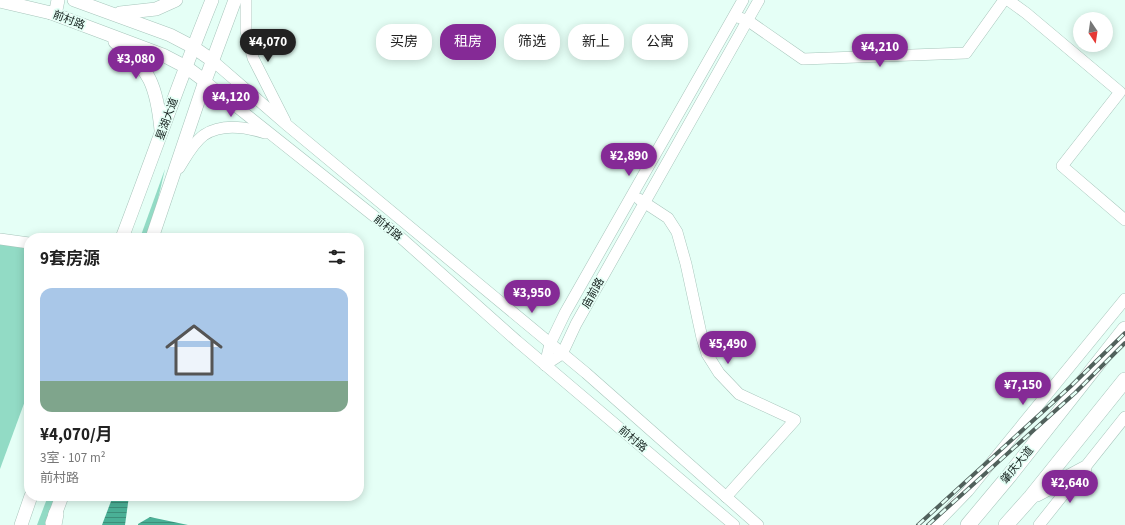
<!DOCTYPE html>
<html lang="zh">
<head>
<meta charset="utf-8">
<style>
  body { margin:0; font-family:"Source Sans 3","Noto Sans SC",sans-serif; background:#f2f2f2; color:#222; height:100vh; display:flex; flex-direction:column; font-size:15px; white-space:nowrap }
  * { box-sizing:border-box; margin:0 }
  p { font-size:13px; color:#767676 }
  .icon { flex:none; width:22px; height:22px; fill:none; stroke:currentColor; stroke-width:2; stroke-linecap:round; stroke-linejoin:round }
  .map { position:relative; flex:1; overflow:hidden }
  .details { position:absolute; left:24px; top:233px; width:340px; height:268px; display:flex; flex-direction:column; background:#fff; border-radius:16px; box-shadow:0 2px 10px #0003 }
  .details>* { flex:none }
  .top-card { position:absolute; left:376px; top:24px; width:380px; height:36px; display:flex; gap:8px }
  .needle { width:26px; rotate:167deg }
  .buttons { position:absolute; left:1073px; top:12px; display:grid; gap:8px }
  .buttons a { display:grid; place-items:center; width:40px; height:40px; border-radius:50%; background:#fff; box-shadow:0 2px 10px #0003; font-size:20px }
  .price { position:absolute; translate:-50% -34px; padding:0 9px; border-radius:14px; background:#852a96; color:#fff; font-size:13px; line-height:26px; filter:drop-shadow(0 1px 2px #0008) }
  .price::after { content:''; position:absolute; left:50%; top:24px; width:12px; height:9px; margin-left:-6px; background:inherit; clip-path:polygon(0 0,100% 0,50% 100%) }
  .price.current { background:#222; color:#fff }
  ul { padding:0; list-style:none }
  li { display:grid; align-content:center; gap:8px; height:212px; padding:0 16px }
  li+li { border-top:1px solid #e0e0e0 }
  li span { display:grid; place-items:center; height:124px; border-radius:12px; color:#555 }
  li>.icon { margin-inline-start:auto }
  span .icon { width:72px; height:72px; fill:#fffc; stroke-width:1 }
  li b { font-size:17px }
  h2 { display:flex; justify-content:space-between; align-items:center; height:48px; padding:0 16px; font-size:17px }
  .pill { padding:0 14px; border-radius:16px; background:#fff; box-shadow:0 2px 10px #0003; font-size:14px; line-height:36px }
  .pill.current { background:#852a96; color:#fff }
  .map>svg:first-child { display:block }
</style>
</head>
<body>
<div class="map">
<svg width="1125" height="525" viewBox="0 0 1125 525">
  <defs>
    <pattern id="water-rules" width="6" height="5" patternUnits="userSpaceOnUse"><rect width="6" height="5" fill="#4ab096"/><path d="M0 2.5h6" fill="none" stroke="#3c8f7a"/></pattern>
  </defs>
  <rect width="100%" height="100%" fill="#e5fff6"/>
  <!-- grass -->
  <g fill="#92dbc5">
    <polygon points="165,169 149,238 140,238"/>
    <polygon points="0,238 29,244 29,390 0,469"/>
    <polygon points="48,496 60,496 50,525 37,525"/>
  </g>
  <!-- water -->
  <g fill="url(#water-rules)">
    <polygon points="113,496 129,496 125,525 102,525"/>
    <polygon points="150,517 188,525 138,525 138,524"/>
  </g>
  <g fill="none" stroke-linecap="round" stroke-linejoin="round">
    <defs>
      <g id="minor">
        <polyline points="246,0 246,31 253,58 285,121"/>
        <polyline points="1008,0 1026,13 1120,92 1062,166 1125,220"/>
        <polyline points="740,18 747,20 803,59 966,53 1004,0"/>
        <polyline points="213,61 287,125 586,373 758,525"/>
        <polyline points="205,81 223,96 399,236 517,341 734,525"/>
        <path d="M179,168C186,157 193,143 204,135C222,123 246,127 265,133"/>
        <polyline points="639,199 668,218 677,232 686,264 702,338 707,354 719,373 739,394 795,420 726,497"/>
        <polyline points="0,239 29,243"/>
        <polyline points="545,365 562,354 576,324 759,0"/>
        <polyline points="545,365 550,344 565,313 743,0"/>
        <polyline points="935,525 968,491 1125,299"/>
        <polyline points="1039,525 1125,417"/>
      </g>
      <g id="major">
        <polyline points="74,0 170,35 193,47 213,61"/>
        <polyline points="0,1 51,13 163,55 186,67 205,81"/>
        <polyline points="51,13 56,10 58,0"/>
        <polyline points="120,13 156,9 176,0"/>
        <path d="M115,42C150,67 157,88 161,130"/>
        <path d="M122,238C152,159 180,79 212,0"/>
        <polyline points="152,238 205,81 235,0"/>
        <polyline points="52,523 62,496"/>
        <polyline points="21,525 31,496"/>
      </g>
      <g id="highway">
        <polyline points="1037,494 1084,469"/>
        <polyline points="54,525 56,514"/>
        <polyline points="968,525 1009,476 1125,329"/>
        <polyline points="1006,525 1031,497 1125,380"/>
      </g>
    </defs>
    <!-- minor casing -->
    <use href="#minor" stroke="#a7c5bb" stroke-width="12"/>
    <!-- major casing -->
    <use href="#major" stroke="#a7c5bb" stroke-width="14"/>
    <!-- highway casing -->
    <use href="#highway" stroke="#a7c5bb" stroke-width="16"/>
    <!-- minor -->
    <use href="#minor" stroke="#fff" stroke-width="11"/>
    <!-- major -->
    <use href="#major" stroke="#fff" stroke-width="13"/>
    <!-- highway -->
    <use href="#highway" stroke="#fff" stroke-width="15"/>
    <defs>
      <g id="rail">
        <polyline points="918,525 1071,386 1125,333"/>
        <polyline points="928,525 1075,393 1125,343"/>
      </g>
    </defs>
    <!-- rail casing -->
    <use href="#rail" stroke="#51615c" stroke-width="4"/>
    <!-- rail -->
    <use href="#rail" stroke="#e5fff6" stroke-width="2.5" stroke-dasharray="8" stroke-linecap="butt"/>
  </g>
  <g text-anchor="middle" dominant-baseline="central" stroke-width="3.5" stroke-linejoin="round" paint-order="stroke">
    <!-- street labels -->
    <g font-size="11" fill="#141f1c" stroke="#e5fff6">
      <text transform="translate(69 20) rotate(21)">前村路</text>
      <text transform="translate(167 119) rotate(-70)">星湖大道</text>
      <text transform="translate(388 228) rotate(39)">前村路</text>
      <text transform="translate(593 293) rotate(-61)">庙前路</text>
      <text transform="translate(633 439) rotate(40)">前村路</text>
      <text transform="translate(1017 465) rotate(-51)">肇庆大道</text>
    </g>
  </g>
</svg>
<div class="buttons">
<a><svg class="needle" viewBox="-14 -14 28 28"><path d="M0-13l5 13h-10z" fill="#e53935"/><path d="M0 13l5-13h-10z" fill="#767676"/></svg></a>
</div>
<b class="price current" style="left:268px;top:63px">¥4,070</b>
<b class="price" style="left:880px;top:68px">¥4,210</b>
<b class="price" style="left:136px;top:80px">¥3,080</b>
<b class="price" style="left:231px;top:118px">¥4,120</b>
<b class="price" style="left:629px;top:177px">¥2,890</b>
<b class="price" style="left:532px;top:314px">¥3,950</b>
<b class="price" style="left:728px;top:365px">¥5,490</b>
<b class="price" style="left:1023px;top:406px">¥7,150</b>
<b class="price" style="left:1070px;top:504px">¥2,640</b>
<div class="top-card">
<a class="pill">买房</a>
<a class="pill current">租房</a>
<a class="pill">筛选</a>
<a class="pill">新上</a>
<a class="pill">公寓</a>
</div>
<section class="details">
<h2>9套房源<svg class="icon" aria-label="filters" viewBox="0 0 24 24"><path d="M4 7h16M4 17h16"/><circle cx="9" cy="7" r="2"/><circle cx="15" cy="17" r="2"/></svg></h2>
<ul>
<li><span style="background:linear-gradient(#a9c7e8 75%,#7fa58c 0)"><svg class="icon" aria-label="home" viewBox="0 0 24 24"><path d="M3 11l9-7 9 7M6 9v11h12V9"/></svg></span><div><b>¥4,070/月</b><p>3室 · 107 m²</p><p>前村路</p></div></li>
</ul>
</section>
</div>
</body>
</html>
